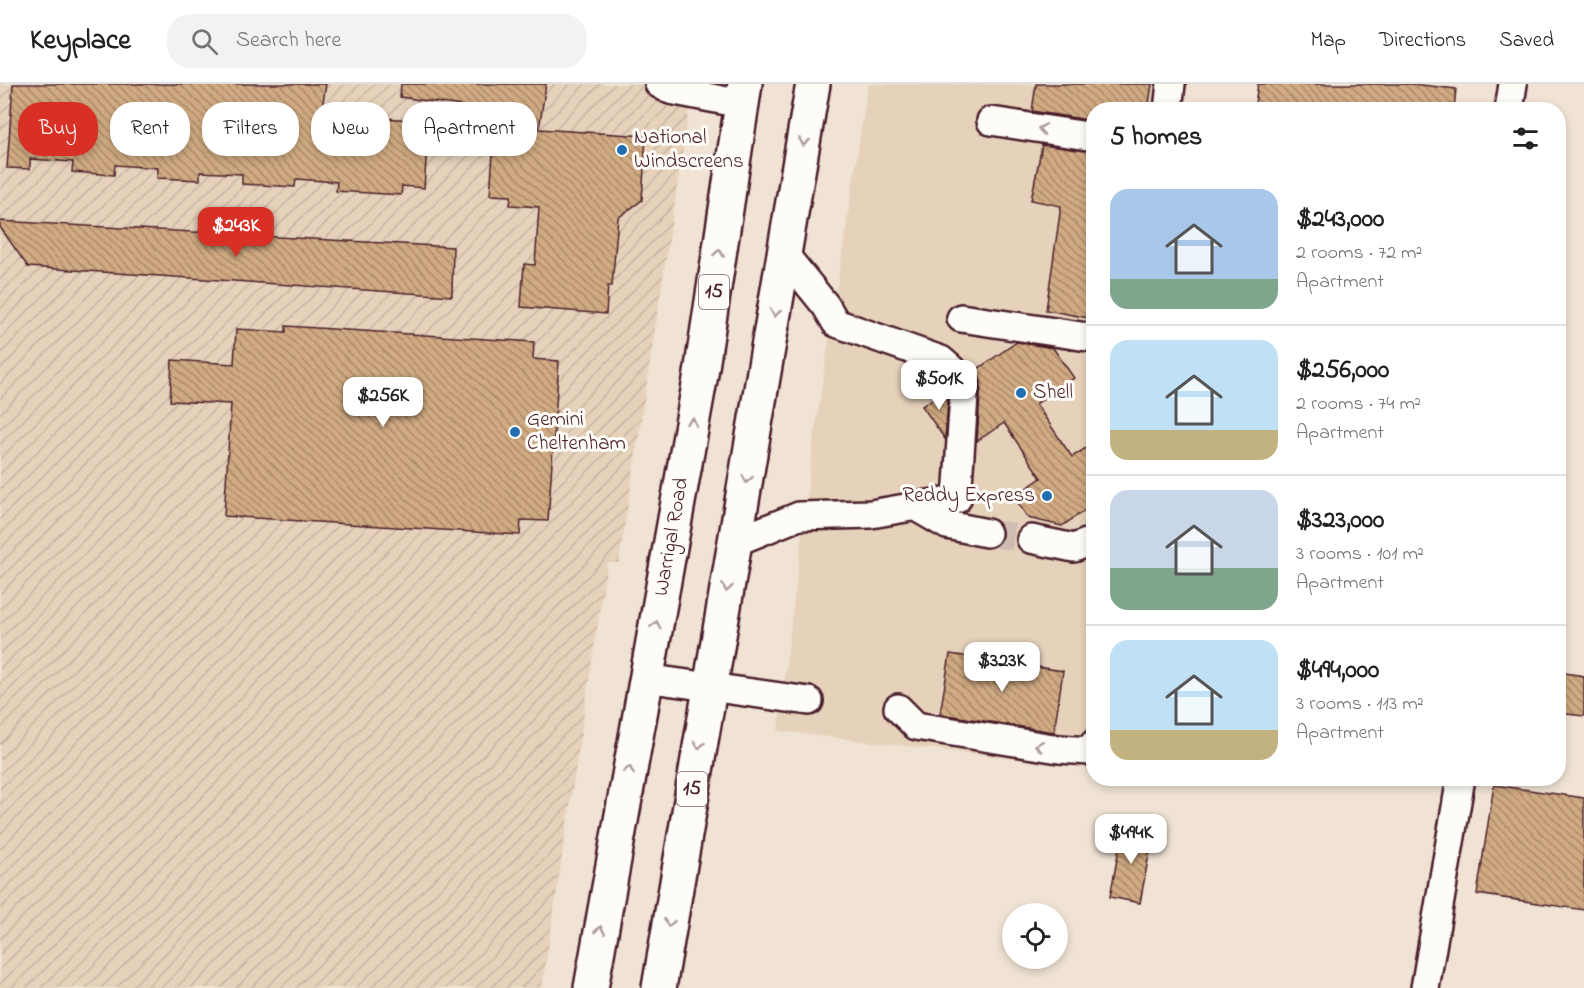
<!DOCTYPE html>
<html lang="en">
<head>
<meta charset="utf-8">
<style>
  body { margin:0; font-family:"Indie Flower",sans-serif; background:#f2f2f2; color:#222; height:100vh; display:flex; flex-direction:column; font-size:22px; white-space:nowrap }
  * { box-sizing:border-box; margin:0 }
  p { font-size:20px; color:#767676 }
  .icon { flex:none; width:33px; height:33px; fill:none; stroke:currentColor; stroke-width:2; stroke-linecap:round; stroke-linejoin:round }
  .map { position:relative; flex:1; overflow:hidden }
  .drawer { position:absolute; left:1086px; top:18px; width:480px; height:684px; display:flex; flex-direction:column; background:#fff; border-radius:24px; box-shadow:0 3px 9px #0003 }
  .drawer>* { flex:none }
  .hud { position:absolute; left:18px; top:18px; width:570px; height:54px; display:flex; gap:12px }
  .buttons { position:absolute; left:1002px; top:819px; display:grid; gap:12px }
  .buttons a { display:grid; place-items:center; width:66px; height:66px; border-radius:50%; background:#fff; box-shadow:0 3px 9px #0003; font-size:30px }
  .price { position:absolute; translate:-50% -51px; padding:0 14px; border-radius:12px; background:#fff; color:#222; font-size:20px; line-height:39px; filter:drop-shadow(0 2px 3px #0008) }
  .price::after { content:''; position:absolute; left:50%; top:36px; width:18px; height:14px; margin-left:-9px; background:inherit; clip-path:polygon(0 0,100% 0,50% 100%) }
  .price.active { background:#d93025; color:#fff }
  ul { padding:0; list-style:none }
  li { display:flex; align-items:center; gap:18px; height:150px; padding:0 24px }
  li+li { border-top:2px solid #e0e0e0 }
  li span { display:grid; place-items:center; flex:none; width:168px; height:120px; border-radius:18px; color:#555 }
  li>.icon { margin-inline-start:auto }
  span .icon { width:72px; height:72px; fill:#fffc; stroke-width:1 }
  li b { font-size:26px }
  h2 { display:flex; justify-content:space-between; align-items:center; height:72px; padding:0 24px; font-size:26px }
  .chip { padding:0 21px; border-radius:24px; background:#fff; box-shadow:0 3px 9px #0003; font-size:21px; line-height:54px }
  .chip.active { background:#d93025; color:#fff }
  header { display:flex; align-items:center; gap:36px; box-sizing:border-box; height:84px; padding:0 30px; background:#fff; border-bottom:2px solid #e0e0e0 }
  header strong { font-size:28px }
  nav { display:flex; gap:33px; margin-inline-start:auto; font-size:21px }
  .search { width:420px; height:54px; background:#f2f2f2; display:flex; align-items:center; gap:15px; box-sizing:border-box; padding:0 21px; border-radius:24px; color:#767676; font-size:22px }
  .map>svg:first-child { display:block }
</style>
</head>
<body>
<header>
<strong>Keyplace</strong>
<div class="search"><svg class="icon" aria-label="search" viewBox="0 0 24 24"><circle cx="10" cy="10" r="6"/><path d="M15 15l6 6"/></svg>Search here</div>
<nav><a>Map</a><a>Directions</a><a>Saved</a></nav>
</header>
<div class="map">
<svg width="1584" height="904" viewBox="0 0 1584 904">
  <defs>
    <pattern id="industrial-furrows" width="10" height="10" patternUnits="userSpaceOnUse" patternTransform="scale(1.5)"><rect width="10" height="10" fill="#e6d2bb"/><path d="M-1 1l2-2M0 10L10 0M9 11l2-2" fill="none" stroke="#c7b4a1"/></pattern>
    <pattern id="building-back-hatch" width="6" height="6" patternUnits="userSpaceOnUse" patternTransform="scale(1.5)"><rect width="6" height="6" fill="#d0aa82"/><path d="M-1 5l2 2M0 0l6 6M5-1l2 2" fill="none" stroke="#ab8a6b"/></pattern>
  </defs>
  <rect width="100%" height="100%" fill="#f0e3d4"/>
  <filter id="ink" filterUnits="userSpaceOnUse"><feTurbulence type="fractalNoise" baseFrequency=".0167" numOctaves="2"/><feDisplacementMap in="SourceGraphic" scale="12" xChannelSelector="R" yChannelSelector="G"/><feConvolveMatrix kernelMatrix="1 2 1 2 8 2 1 2 1" color-interpolation-filters="sRGB"/></filter>
  <g filter="url(#ink)">
    <!-- built -->
    <polygon fill="#e6d2bb" points="868,0 1188,0 1185,25 1094,26 1093,684 778,647 813,360"/>
    <!-- industrial -->
    <polygon fill="url(#industrial-furrows)" points="0,0 693,0 619,479 607,479 542,904 0,904"/>
    <!-- building -->
    <g fill="url(#building-back-hatch)" stroke="#4a1f2b" stroke-width="1.5">
      <polygon points="13,0 326,0 321,30 429,37 424,104 402,102 401,111 336,107 337,98 296,95 295,103 242,100 242,90 200,88 200,96 157,94 158,84 115,81 114,91 72,88 73,78 30,75 30,85 7,84"/>
      <polygon points="401,0 546,0 539,45 646,52 642,116 618,134 612,202 608,202 606,230 521,223 524,180 535,181 539,123 510,121 511,112 490,111 496,27 400,13"/>
      <polygon points="1036,0 1152,0 1148,26 1094,26 1094,37 1032,27"/>
      <polygon points="1258,0 1413,0 1456,5 1454,26 1254,26"/>
      <polygon points="1042,61 1094,68 1094,235 1046,226 1061,122 1031,116"/>
      <polygon points="0,137 453,163 452,212 28,183 0,143"/>
      <polygon points="286,242 534,258 533,275 559,277 548,437 521,436 520,451 224,432 231,320 170,317 172,276 234,280 236,245 286,248"/>
      <polygon points="1017,258 1053,264 1074,294 1036,320 1072,373 1094,359 1094,420 1062,442 1028,434 1014,413 1041,394 1004,339 977,357 981,298 976,286"/>
      <polygon points="949,304 945,355 922,322"/>
      <polygon points="950,570 1063,587 1054,648 940,630"/>
      <polygon points="1558,588 1584,592 1584,632 1558,629"/>
      <polygon points="1494,701 1584,714 1584,826 1477,810"/>
      <polygon points="1123,743 1153,749 1140,819 1110,813"/>
    </g>
    <g fill="none" stroke-linecap="round" stroke-linejoin="round">
      <!-- minor-tunnel -->
      <polyline stroke="#cfbcb2" stroke-width="27" stroke-dasharray="27 14" stroke-linecap="butt" points="987,449 1031,455"/>
      <defs>
        <g id="minor">
          <polyline points="659,0 670,6 742,20"/>
          <polyline points="1168,26 1171,0"/>
          <polyline points="1509,26 1513,0"/>
          <polyline points="991,37 1094,53"/>
          <polyline points="961,234 1094,254"/>
          <polyline points="916,423 947,441 987,449"/>
          <polyline points="1031,455 1074,464 1094,456"/>
          <polyline points="735,458 799,432 871,430 957,415 965,297 941,276 836,239 826,222 785,171"/>
          <polyline points="645,594 809,617"/>
          <polyline points="898,624 916,642 1059,665 1090,667 1094,660"/>
          <polyline points="1425,904 1461,694"/>
        </g>
        <g id="highway">
          <polyline points="591,904 701,290 745,0"/>
          <polyline points="659,904 813,0"/>
        </g>
      </defs>
      <!-- minor casing -->
      <use href="#minor" stroke="#4a1f2b" stroke-width="32"/>
      <!-- highway casing -->
      <use href="#highway" stroke="#4a1f2b" stroke-width="38"/>
      <!-- minor -->
      <use href="#minor" stroke="#fdfcf7" stroke-width="27"/>
      <!-- highway -->
      <use href="#highway" stroke="#fdfcf7" stroke-width="33"/>
    </g>
    <!-- one-way arrows -->
    <defs><path id="oneway-chevron" d="M-2-3.5L2.5 0L-2 3.5" fill="none" stroke-width="1.6" stroke-linecap="round" stroke-linejoin="round" transform="scale(1.5)"/></defs>
    <g stroke="#ac999b">
      <use href="#oneway-chevron" transform="translate(1042 45) rotate(-171)"/>
      <use href="#oneway-chevron" transform="translate(804 58) rotate(99)"/>
      <use href="#oneway-chevron" transform="translate(719 169) rotate(-81)"/>
      <use href="#oneway-chevron" transform="translate(775 229) rotate(99)"/>
      <use href="#oneway-chevron" transform="translate(692 338) rotate(-80)"/>
      <use href="#oneway-chevron" transform="translate(747 395) rotate(100)"/>
      <use href="#oneway-chevron" transform="translate(727 504) rotate(100)"/>
      <use href="#oneway-chevron" transform="translate(656 541) rotate(-79)"/>
      <use href="#oneway-chevron" transform="translate(699 661) rotate(100)"/>
      <use href="#oneway-chevron" transform="translate(1039 662) rotate(-171)"/>
      <use href="#oneway-chevron" transform="translate(629 686) rotate(-79)"/>
      <use href="#oneway-chevron" transform="translate(669 839) rotate(99)"/>
      <use href="#oneway-chevron" transform="translate(600 846) rotate(-81)"/>
    </g>
  </g>
  <!-- markers -->
  <g fill="#1f6fb2" stroke="#fdfcf7" stroke-width="2">
    <circle cx="622" cy="66" r="6"/>
    <circle cx="1021" cy="309" r="6"/>
    <circle cx="515" cy="348" r="6"/>
    <circle cx="1047" cy="412" r="6"/>
  </g>
  <g text-anchor="middle" dominant-baseline="central" stroke-width="6" stroke-linejoin="round" paint-order="stroke">
    <!-- shield labels -->
    <g fill="#fdfcf7" stroke="#806168" stroke-width="1.5">
      <rect x="699" y="191" width="30" height="34" rx="4.5"/>
      <rect x="677" y="688" width="30" height="34" rx="4.5"/>
    </g>
    <g font-size="20" font-weight="bold" fill="#4a1f2b">
      <text x="714" y="208">15</text>
      <text x="692" y="705">15</text>
    </g>
    <!-- poi labels -->
    <g font-size="21" fill="#4a1f2b" stroke="#fdfcf7" text-anchor="start">
      <text x="634" y="54">National<tspan x="634" dy="24">Windscreens</tspan></text>
      <text x="1033" y="309">Shell</text>
      <text x="527" y="336">Gemini<tspan x="527" dy="24">Cheltenham</tspan></text>
      <text x="1035" y="412" text-anchor="end">Reddy Express</text>
    </g>
    <!-- street labels -->
    <g font-size="21" fill="#4a1f2b" stroke="#fdfcf7">
      <text transform="translate(672 453) rotate(-80)">Warrigal Road</text>
    </g>
  </g>
</svg>
<div class="buttons">
<a><svg class="icon" aria-label="locate" viewBox="0 0 24 24"><circle cx="12" cy="12" r="6"/><path d="M12 2v4M12 18v4M2 12h4M18 12h4"/></svg></a>
</div>
<b class="price active" style="left:236px;top:174px">$243K</b>
<b class="price" style="left:939px;top:327px">$501K</b>
<b class="price" style="left:383px;top:344px">$256K</b>
<b class="price" style="left:1002px;top:609px">$323K</b>
<b class="price" style="left:1131px;top:781px">$494K</b>
<div class="hud">
<a class="chip active">Buy</a>
<a class="chip">Rent</a>
<a class="chip">Filters</a>
<a class="chip">New</a>
<a class="chip">Apartment</a>
</div>
<section class="drawer">
<h2>5 homes<svg class="icon" aria-label="filters" viewBox="0 0 24 24"><path d="M4 7h16M4 17h16"/><circle cx="9" cy="7" r="2"/><circle cx="15" cy="17" r="2"/></svg></h2>
<ul>
<li><span style="background:linear-gradient(#a9c7e8 75%,#7fa58c 0)"><svg class="icon" aria-label="home" viewBox="0 0 24 24"><path d="M3 11l9-7 9 7M6 9v11h12V9"/></svg></span><div><b>$243,000</b><p>2 rooms · 72 m²</p><p>Apartment</p></div></li>
<li><span style="background:linear-gradient(#bfe0f5 75%,#c2b280 0)"><svg class="icon" aria-label="home" viewBox="0 0 24 24"><path d="M3 11l9-7 9 7M6 9v11h12V9"/></svg></span><div><b>$256,000</b><p>2 rooms · 74 m²</p><p>Apartment</p></div></li>
<li><span style="background:linear-gradient(#c9d6e8 65%,#7fa58c 0)"><svg class="icon" aria-label="home" viewBox="0 0 24 24"><path d="M3 11l9-7 9 7M6 9v11h12V9"/></svg></span><div><b>$323,000</b><p>3 rooms · 101 m²</p><p>Apartment</p></div></li>
<li><span style="background:linear-gradient(#bfe0f5 75%,#c2b280 0)"><svg class="icon" aria-label="home" viewBox="0 0 24 24"><path d="M3 11l9-7 9 7M6 9v11h12V9"/></svg></span><div><b>$494,000</b><p>3 rooms · 113 m²</p><p>Apartment</p></div></li>
</ul>
</section>
</div>
</body>
</html>
